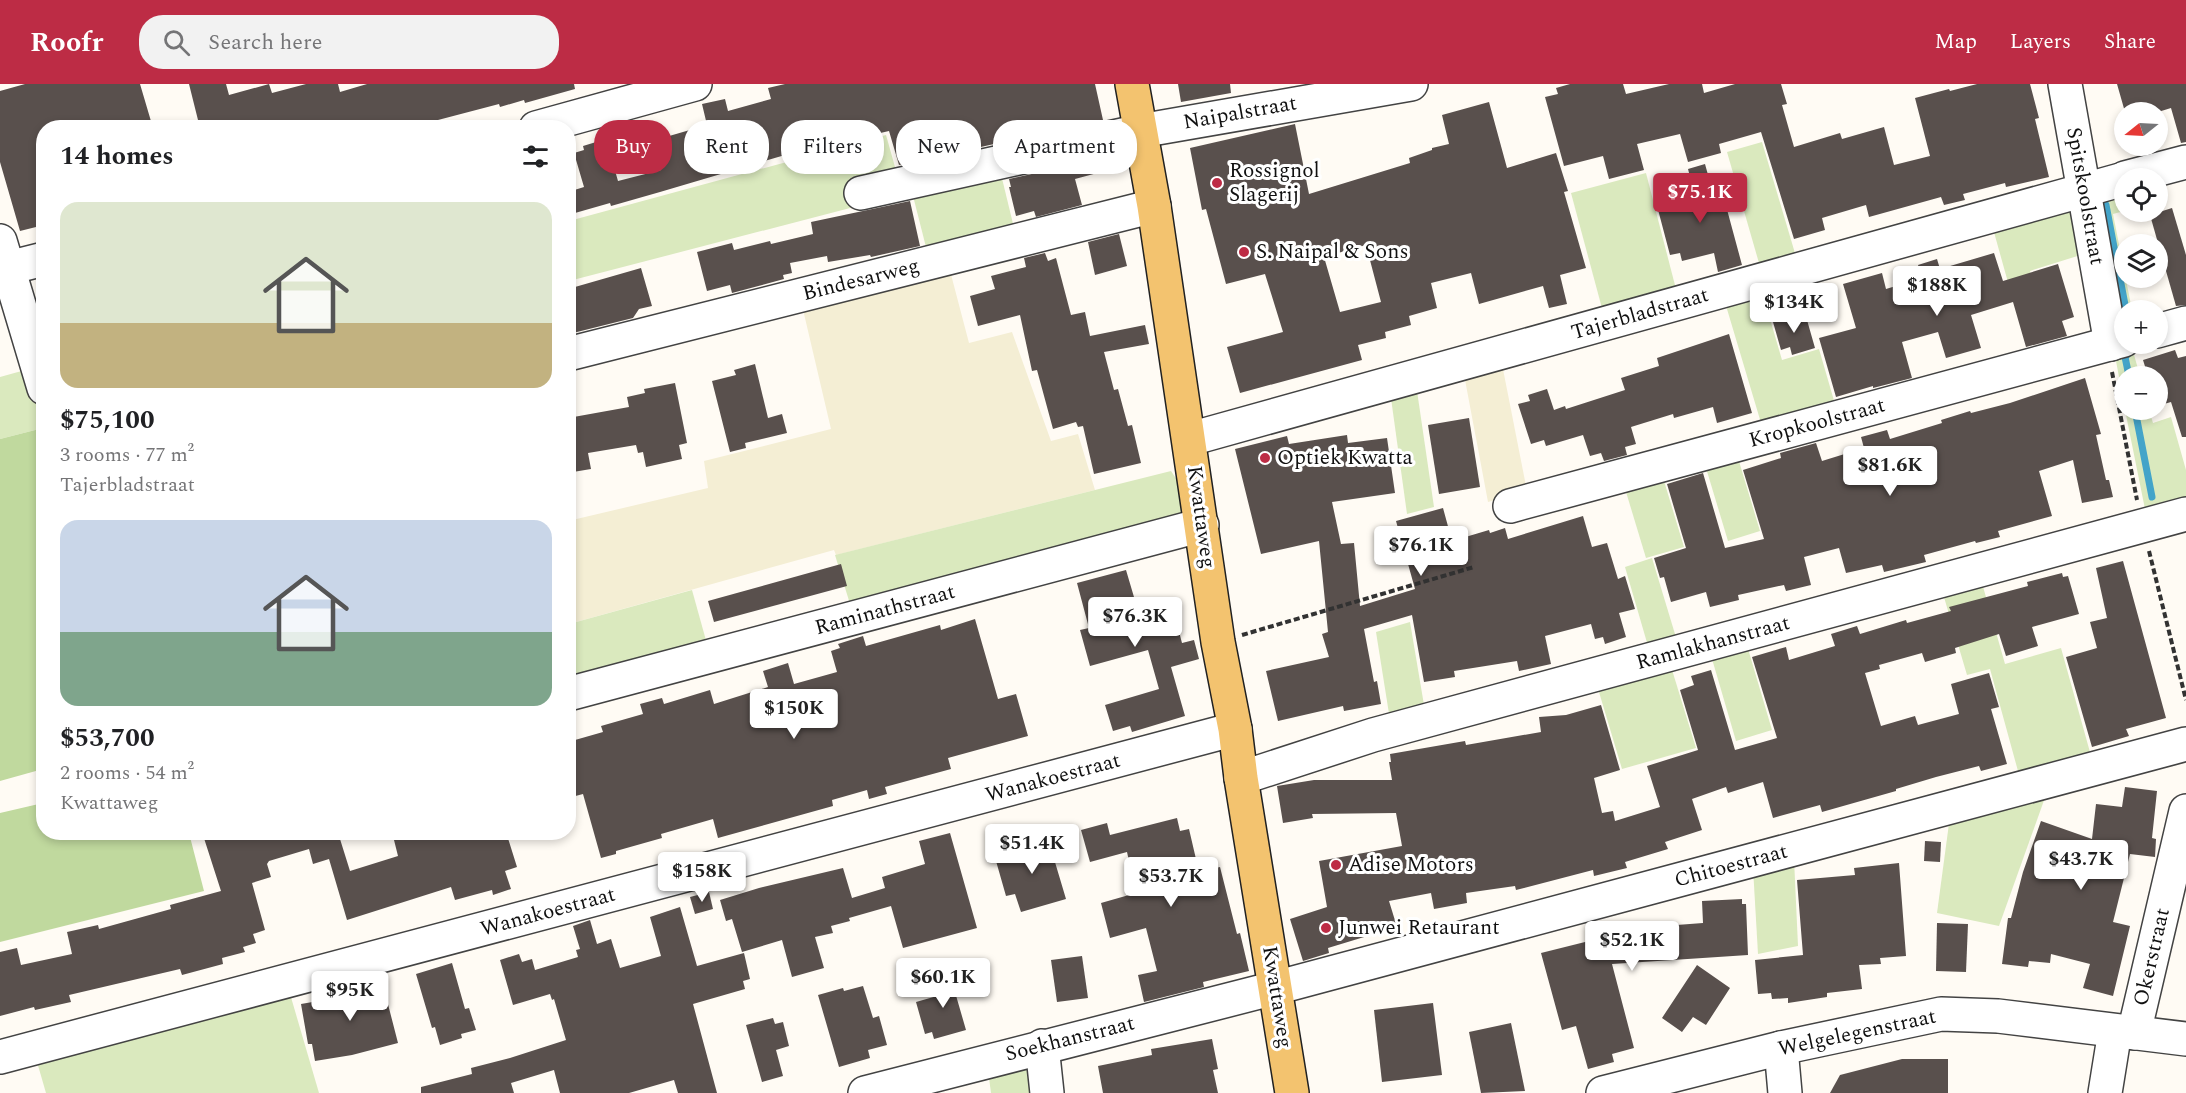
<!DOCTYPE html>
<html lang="en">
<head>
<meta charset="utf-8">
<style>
  body { margin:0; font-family:Spectral,serif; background:#f2f2f2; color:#202124; height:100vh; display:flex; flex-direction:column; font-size:22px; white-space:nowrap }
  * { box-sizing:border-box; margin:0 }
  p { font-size:20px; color:#757577 }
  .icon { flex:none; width:33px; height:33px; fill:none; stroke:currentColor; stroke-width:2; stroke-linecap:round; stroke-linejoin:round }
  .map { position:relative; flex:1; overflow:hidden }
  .side { position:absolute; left:36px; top:36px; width:540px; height:720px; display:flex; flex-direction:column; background:#fff; border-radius:24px; box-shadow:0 3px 9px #0003 }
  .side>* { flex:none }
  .banner { position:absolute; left:594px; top:36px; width:570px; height:54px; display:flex; gap:12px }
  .needle { width:39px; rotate:252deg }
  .buttons { position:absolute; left:2114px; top:18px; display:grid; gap:12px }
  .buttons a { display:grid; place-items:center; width:54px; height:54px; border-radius:50%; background:#fff; box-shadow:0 3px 9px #0003; font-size:30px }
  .price { position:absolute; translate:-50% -51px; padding:0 14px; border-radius:6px; background:#fff; color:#222; font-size:20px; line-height:39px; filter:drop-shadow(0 2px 3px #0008) }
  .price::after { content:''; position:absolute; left:50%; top:36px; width:18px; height:14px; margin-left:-9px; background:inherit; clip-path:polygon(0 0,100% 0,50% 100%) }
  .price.on { background:#bd2c45; color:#fff }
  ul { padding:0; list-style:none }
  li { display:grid; align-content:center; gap:12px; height:318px; padding:0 24px }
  li span { display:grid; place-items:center; height:186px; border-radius:18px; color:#555 }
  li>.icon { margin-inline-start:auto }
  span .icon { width:108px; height:108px; fill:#fffc; stroke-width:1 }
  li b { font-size:26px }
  h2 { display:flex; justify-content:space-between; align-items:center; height:72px; padding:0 24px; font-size:26px }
  .tag { padding:0 21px; border-radius:24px; background:#fff; box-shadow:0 3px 9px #0003; font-size:21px; line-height:54px }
  .tag.on { background:#bd2c45; color:#fff }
  header { display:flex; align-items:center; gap:36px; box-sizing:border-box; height:84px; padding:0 30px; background:#bd2c45; color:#fff }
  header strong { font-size:28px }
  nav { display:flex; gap:33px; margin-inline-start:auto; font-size:21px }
  .search { width:420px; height:54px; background:#f2f2f2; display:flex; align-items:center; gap:15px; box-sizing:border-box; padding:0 21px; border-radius:24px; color:#757577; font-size:22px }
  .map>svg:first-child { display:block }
</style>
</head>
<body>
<header>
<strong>Roofr</strong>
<div class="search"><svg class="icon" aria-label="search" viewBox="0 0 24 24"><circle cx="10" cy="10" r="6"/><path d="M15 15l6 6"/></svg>Search here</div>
<nav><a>Map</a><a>Layers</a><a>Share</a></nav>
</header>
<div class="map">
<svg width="2186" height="1009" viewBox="0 0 2186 1009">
  <rect width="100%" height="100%" fill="#fffbf4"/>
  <!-- farmland -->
  <g fill="#f4eed4">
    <polygon points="948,179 969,259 1012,248 1051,357 1078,350 1095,406 836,471 834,466 569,540 568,437 708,404 704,377 831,345 801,217"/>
    <polygon points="1501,275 1527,407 1488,418 1463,285"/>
  </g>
  <!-- green -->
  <g fill="#dae9be">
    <polygon points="886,51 897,90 854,123 569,197 569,137"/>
    <polygon points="1762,58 1797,176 1761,186 1727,68"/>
    <polygon points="999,82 1015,148 928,171 911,104"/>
    <polygon points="1646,89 1677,209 1603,228 1571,109"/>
    <polygon points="2121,105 2124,127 2113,130 2132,226 2124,226 2124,243 2096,113"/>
    <polygon points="2069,119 2087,169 2030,187 2032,195 2009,202 1992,141"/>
    <polygon points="1761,204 1782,276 1819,265 1837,327 1764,349 1724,215"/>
    <polygon points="2131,260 2140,292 2124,292 2124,319 2116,277 2117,268"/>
    <polygon points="36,283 43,313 43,344 0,355 0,293"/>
    <polygon points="1416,300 1434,423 1407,430 1390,307"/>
    <polygon points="2125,326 2149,326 2153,339 2171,333 2186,386 2186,423 2146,430"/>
    <polygon points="1735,364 1760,447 1728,457 1703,374"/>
    <polygon points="1171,387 1185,408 1185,429 850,520 835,471"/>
    <polygon points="1661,387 1684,463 1646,474 1623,398"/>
    <polygon points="1652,474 1678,560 1650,569 1625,483"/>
    <polygon points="1980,492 2005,580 2061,564 2093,679 2021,698 1990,585 1967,591 1941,503"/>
    <polygon points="692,506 707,560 569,598 569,540"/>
    <polygon points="1410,538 1425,627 1390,636 1376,548"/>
    <polygon points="1746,558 1772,646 1736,657 1710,568"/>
    <polygon points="1669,576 1696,664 1622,685 1596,598"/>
    <polygon points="2047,708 1999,842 1937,829 1950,732"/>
    <polygon points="1794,775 1798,862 1758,870 1753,784"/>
    <polygon points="288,903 319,1009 46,1009 35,971"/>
    <polygon points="1026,976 1040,1009 991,1009 988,986"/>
  </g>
  <!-- forest -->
  <g fill="#c0d99e">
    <polygon points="43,344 43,685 0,697 0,355"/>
    <polygon points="43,719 44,748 189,749 204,807 0,858 0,729"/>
  </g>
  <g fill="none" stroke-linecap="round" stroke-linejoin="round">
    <!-- stream -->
    <g stroke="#43a4c9" stroke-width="7">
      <polyline points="2106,121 2126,226"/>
      <polyline points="2129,292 2125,273 2131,267"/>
      <polyline points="2135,326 2152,413"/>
    </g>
  </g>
  <!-- building -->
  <g fill="#59504d" fill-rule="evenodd">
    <polygon points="25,0 140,0 153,44 44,44 44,141 20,147 0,78 0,7"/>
    <polygon points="189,0 226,0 229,11 269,0 272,9 306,0 338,0 340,8 367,0 574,0 575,5 525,19 524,16 500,23 499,20 438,36 441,44 200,44"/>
    <polygon points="785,0 1095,0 1103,36 899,81 889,47 785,71 660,108 611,122 610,119 568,131 568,108 584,103 574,69 584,66 583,62 606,55 618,97 661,86 652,57 707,41 702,20 725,15 728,27 771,15 768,4"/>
    <polygon points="1178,0 1230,0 1231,9 1181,18"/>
    <polygon points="1570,0 1623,0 1626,10 1669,0 1702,0 1704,9 1735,0 1781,0 1787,20 1782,21 1794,63 1840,49 1842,55 1884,43 1894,81 1930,72 1915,14 1949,5 1950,7 1977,0 2030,0 2039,34 2035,35 2049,93 2006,103 2005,99 1963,110 1965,116 1944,121 1941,113 1869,133 1866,121 1822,134 1825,146 1794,155 1761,48 1719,60 1721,69 1688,78 1680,50 1637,60 1644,86 1609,95 1603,72 1564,82 1545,13 1558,10 1556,4"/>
    <polygon points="2117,0 2186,0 2186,58 2181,59 2171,24 2158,28 2125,28"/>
    <path d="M1489,18L1507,84L1556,69L1568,107L1564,108L1586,184L1560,191L1567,220L1549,224L1543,202L1479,220L1471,189L1431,199L1437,224L1409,232L1411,241L1385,248L1386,254L1358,261L1362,276L1240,309L1227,263L1283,248L1265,190L1226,200L1206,125L1202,126L1190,64L1295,40L1309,110L1410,79L1409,74L1432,66V64L1449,60L1442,31ZM1366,161L1381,218L1340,228L1324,173Z"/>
    <polygon points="1112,72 1116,84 1075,95 1082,121 1036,133 1034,127 1016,132 1009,103 1011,103 1009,95"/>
    <polygon points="1705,80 1713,109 1722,107 1742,181 1718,188 1714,169 1682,177 1680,169 1670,171 1656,118 1694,108 1688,85"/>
    <polygon points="910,117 920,162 871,173 870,171 828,178 827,172 790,179 792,189 783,191 784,195 732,209 730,201 707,207 697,168 732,159 734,166 770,157 771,160 813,150 811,138"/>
    <polygon points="2172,124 2186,171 2186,221 2176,222 2150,131"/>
    <polygon points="1119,150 1127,182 1095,191 1088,158"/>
    <polygon points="1045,169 1048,177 1056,174 1071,231 1085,228 1090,252 1145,241 1149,260 1104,268 1114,306 1118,305 1128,342 1132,341 1141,379 1094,390 1083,342 1078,343 1076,338 1053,345 1037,286 1032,287 1020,231 978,242 970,212 995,205 991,192 1026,183 1024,174"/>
    <polygon points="1994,169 2003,197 2058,180 2074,233 2062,237 2067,252 2026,263 2013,218 1971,231 1981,264 1946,274 1938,248 1902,258 1912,294 1873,304 1873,302 1836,313 1819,254 1856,244 1843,200 1882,189 1886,205 1922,194 1918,181 1937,175 1940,185"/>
    <polygon points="641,184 652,222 639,225 633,234 569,250 568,205"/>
    <polygon points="1805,229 1815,264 1792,271 1790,263 1781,266 1773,238"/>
    <polygon points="1729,250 1752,329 1717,339 1713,323 1674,334 1673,330 1631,343 1636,360 1625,363 1627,371 1604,377 1601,369 1590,372 1583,351 1546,362 1544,356 1531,360 1518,320 1530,317 1528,311 1547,305 1554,326 1565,322 1566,325 1625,306 1621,294 1659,282 1657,274"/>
    <polygon points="2175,266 2178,274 2186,272 2186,353 2182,353 2171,318 2157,322 2157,292 2148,292 2143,276"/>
    <polygon points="755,280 768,334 782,330 787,349 745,359 746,364 730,368 712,297 736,291 734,286"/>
    <polygon points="2085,294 2101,350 2096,351 2106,396 2109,396 2113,413 2082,419 2073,376 2039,387 2052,432 1998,447 2000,453 1976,459 1975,457 1924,471 1926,478 1884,488 1882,481 1846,489 1839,464 1804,473 1811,501 1786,507 1784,501 1738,511 1739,516 1710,523 1706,508 1671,518 1664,493 1660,494 1654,474 1686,464 1667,400 1703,389 1725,464 1764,455 1743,386 1781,374 1780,369 1816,359 1822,377 1864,364 1861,353 1887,346 1890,355 1942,339 1941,336 1970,327 1971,329 2010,319"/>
    <polygon points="675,299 687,359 679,361 682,375 646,383 643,368 638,369 636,361 588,369 591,385 573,388 568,366 568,334 629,323 627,313 645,309 644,305"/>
    <polygon points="1469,334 1480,403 1439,410 1428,341"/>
    <polygon points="1347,351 1348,359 1387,354 1395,409 1332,418 1341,460 1354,459 1360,522 1415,505 1396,437 1443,424 1452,457 1489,446 1490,449 1505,444 1508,455 1583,432 1592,463 1607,459 1618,495 1625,492 1635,525 1619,529 1626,553 1605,560 1603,553 1595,555 1591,540 1545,552 1551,580 1519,587 1517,577 1454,587 1455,593 1424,598 1412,531 1364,545 1374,598 1377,597 1381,620 1344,627 1343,622 1278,637 1266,587 1329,573 1322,550 1328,548 1319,457 1261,470 1235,365 1287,352 1289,360"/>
    <polygon points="2123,477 2166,634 2126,645 2129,652 2092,663 2066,573 2097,564 2090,538 2107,534 2096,484"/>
    <polygon points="841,480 847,502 714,538 708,517"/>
    <polygon points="1126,486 1139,530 1172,521 1182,559 1194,556 1199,575 1171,583 1185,632 1132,648 1130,642 1113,647 1105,621 1159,605 1148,566 1090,582 1080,546 1089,544 1077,499"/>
    <polygon points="2062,489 2063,493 2068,492 2079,530 2032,543 2038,562 2006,572 1999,550 1955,564 1956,569 1925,578 1922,569 1879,581 1880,585 1865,589 1881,642 1915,632 1918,641 1959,630 1951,600 1989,589 1999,623 1991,625 2007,680 1981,687 1979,682 1936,693 1896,705 1896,707 1822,728 1820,721 1773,734 1763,698 1728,709 1726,703 1692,715 1702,746 1665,758 1668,765 1625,778 1627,784 1594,792 1593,786 1516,806 1515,802 1466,809 1467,819 1434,825 1431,809 1389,817 1397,843 1328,864 1329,869 1303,877 1290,835 1327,823 1319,777 1402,762 1396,729 1312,730 1313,734 1283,739 1277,702 1314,696 1392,696 1389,678 1391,678 1390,670 1465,657 1466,661 1541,648 1539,633 1566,631 1601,621 1620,686 1594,694 1602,729 1613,727 1615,737 1660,723 1647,682 1698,666 1680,606 1694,601 1691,592 1711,586 1735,666 1777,654 1752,573 1786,563 1789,576 1835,562 1831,550 1857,542 1860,550 1906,536 1907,539 1951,527 1949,523 2028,502 2027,498"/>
    <polygon points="975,535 998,615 1016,610 1028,652 948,674 951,685 885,703 887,710 869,715 867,706 832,716 833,722 718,754 713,735 661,750 662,754 616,767 616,770 601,774 583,710 568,714 568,658 603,648 601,642 643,630 640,620 662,614 664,620 710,606 714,620 768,603 763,587 788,579 794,600 837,588 831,567 840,564 838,560 863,552 866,562 940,541 941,546"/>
    <polygon points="2125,703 2157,707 2152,754 2156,755 2155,773 2130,770 2113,838 2130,842 2113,912 2083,904 2090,880 2051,870 2050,879 2029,877 2028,883 2002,880 2008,834 2011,834 2023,788 2041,737 2092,755 2096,720 2122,723"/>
    <polygon points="1177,734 1180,747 1189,745 1199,788 1220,783 1237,850 1240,849 1249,887 1203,898 1204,903 1144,918 1138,891 1157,887 1146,844 1110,854 1101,819 1136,809 1127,768 1090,778 1081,746 1107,739 1110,751"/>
    <polygon points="202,748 347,749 348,753 340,755 350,787 398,772 392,748 506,748 517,783 505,787 511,805 493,811 492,806 455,816 451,803 347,836 329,775 313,780 309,765 269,777 267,780 271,793 252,799 265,846 253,850 256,859 243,863 245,868 222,874 223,880 182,891 180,885 69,911 71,918 35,926 34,923 0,932 0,868 17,864 21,881 72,870 67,848 98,841 99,845 171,825 170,821 221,807"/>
    <polygon points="1046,748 1066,815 1021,828 1015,810 1006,812 996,777 1029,767 1025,754"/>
    <polygon points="950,749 977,844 903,864 891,822 849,834 850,837 831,842 833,849 815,853 824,884 792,893 782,856 742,868 732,835 726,837 720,816 759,804 843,784 852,814 885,804 882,793 925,780 919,757"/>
    <polygon points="1925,757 1941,758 1940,778 1924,777"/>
    <polygon points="1899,779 1906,872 1880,874 1881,880 1859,881 1862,905 1827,909 1827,913 1788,919 1788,914 1772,915 1771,909 1758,910 1755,876 1803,871 1797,796 1855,791 1854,784"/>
    <polygon points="709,808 713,825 695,830 690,813"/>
    <polygon points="1742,815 1742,820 1746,820 1748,871 1612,880 1634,964 1612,970 1614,978 1588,985 1576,942 1562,946 1541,869 1637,845 1637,844 1703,839 1702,817"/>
    <polygon points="680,823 697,882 744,869 750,895 743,897 745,905 693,920 717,1009 678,1009 674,996 629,1009 560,1009 554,986 511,999 514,1009 421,1009 421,1003 472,990 471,984 510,974 566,956 554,915 552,916 550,910 513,921 500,876 519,870 522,878 532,875 535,886 578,873 576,866 580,865 573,842 590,836 597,860 611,855 620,884 661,872 650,833"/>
    <polygon points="1937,839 1968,840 1966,888 1936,887"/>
    <polygon points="1082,872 1088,914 1057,918 1051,876"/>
    <polygon points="452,879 465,925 469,924 476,946 461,950 462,954 440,961 435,943 432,944 416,890"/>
    <polygon points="1697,881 1730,904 1706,941 1693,933 1682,948 1662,934"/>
    <polygon points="955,884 961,906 955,908 966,946 934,955 932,948 925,950 916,918 944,910 938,889"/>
    <polygon points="381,893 398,959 352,971 315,977 312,960 308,960 301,920 353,911 351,901"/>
    <polygon points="863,902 873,934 879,932 887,961 868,966 870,974 839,983 818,911 843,904 844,907"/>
    <polygon points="1433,919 1442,991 1382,998 1374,926"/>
    <polygon points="773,934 775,940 783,938 789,962 776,966 783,992 762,998 746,941"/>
    <polygon points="1511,939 1525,1007 1481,1009 1469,948"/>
    <polygon points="1212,955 1218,985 1213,986 1218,1009 1103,1009 1098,982 1152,971 1151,965"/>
    <polygon points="1902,975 1948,975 1948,1009 1830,1009 1840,991"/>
  </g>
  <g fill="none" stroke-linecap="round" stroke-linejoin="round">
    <defs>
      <g id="minor">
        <polyline points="2065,0 2111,260"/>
        <polyline points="536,44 695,0"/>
        <polyline points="2125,94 2186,78"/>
        <polyline points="861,109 1140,47 1411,0"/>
        <polyline points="0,157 44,304"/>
        <polyline points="0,186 44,175"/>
        <polyline points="2157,247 2186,239"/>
        <polyline points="568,270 1154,122"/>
        <polyline points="1190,355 2124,95"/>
        <polyline points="1510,422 2124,256"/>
        <polyline points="568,610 1202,441"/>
        <polyline points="1241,694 1373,651 2186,430"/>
        <polyline points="2134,949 2186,727"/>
        <polyline points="1042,962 1047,1009"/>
        <polyline points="1781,964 1785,1009"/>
        <polyline points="0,973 1235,645"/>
        <polyline points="865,1009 1275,904 2186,660"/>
        <polyline points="1603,1009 1781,964 1941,930 1998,932 2186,955"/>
        <polyline points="2105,1009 2115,947"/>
      </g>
      <polyline id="major" points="1132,0 1154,122 1218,558 1235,645 1241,694 1292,1009"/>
    </defs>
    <!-- minor casing -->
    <use href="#minor" stroke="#434343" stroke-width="36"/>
    <!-- major casing -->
    <use href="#major" stroke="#212121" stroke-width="36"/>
    <!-- path -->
    <g stroke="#323232" stroke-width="4" stroke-dasharray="6 3" stroke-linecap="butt">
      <polyline points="2112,288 2137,416"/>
      <polyline points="2149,467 2186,616"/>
      <polyline points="1242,551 1474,483"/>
    </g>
    <!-- minor -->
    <use href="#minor" stroke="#fff" stroke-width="33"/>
    <!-- major -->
    <use href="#major" stroke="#f3c36f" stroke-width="33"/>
  </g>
  <!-- markers -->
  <g fill="#bd2c45" stroke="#fff" stroke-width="2">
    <circle cx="1217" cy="99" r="6"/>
    <circle cx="1244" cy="168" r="6"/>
    <circle cx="1265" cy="374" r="6"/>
    <circle cx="1336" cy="781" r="6"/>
    <circle cx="1326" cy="844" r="6"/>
  </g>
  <g text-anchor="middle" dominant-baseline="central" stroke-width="6" stroke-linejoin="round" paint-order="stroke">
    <!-- street labels -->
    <g font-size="21" fill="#101010" stroke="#fff">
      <text transform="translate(1240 29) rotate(-10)">Naipalstraat</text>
      <text transform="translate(2085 112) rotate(80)">Spitskoolstraat</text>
      <text transform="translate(861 196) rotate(-14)">Bindesarweg</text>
      <text transform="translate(1640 230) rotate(-16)">Tajerbladstraat</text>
      <text transform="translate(1817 339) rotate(-15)">Kropkoolstraat</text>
      <text transform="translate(1201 433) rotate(82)">Kwattaweg</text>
      <text transform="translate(885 526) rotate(-15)">Raminathstraat</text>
      <text transform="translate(1713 559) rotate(-15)">Ramlakhanstraat</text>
      <text transform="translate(1053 694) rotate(-15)">Wanakoestraat</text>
      <text transform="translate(1731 782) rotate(-15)">Chitoestraat</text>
      <text transform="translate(548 828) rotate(-15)">Wanakoestraat</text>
      <text transform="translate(2152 873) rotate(-77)">Okerstraat</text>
      <text transform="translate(1277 913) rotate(81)">Kwattaweg</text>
      <text transform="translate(1857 949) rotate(-12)">Welgelegenstraat</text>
      <text transform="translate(1070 955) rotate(-14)">Soekhanstraat</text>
    </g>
    <!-- poi labels -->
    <g font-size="21" fill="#101010" stroke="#fff" text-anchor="start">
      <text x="1229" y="87">Rossignol<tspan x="1229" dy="24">Slagerij</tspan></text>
      <text x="1256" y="168">S. Naipal &amp; Sons</text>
      <text x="1277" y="374">Optiek Kwatta</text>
      <text x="1348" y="781">Adise Motors</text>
      <text x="1338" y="844">Junwei Retaurant</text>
    </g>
  </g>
</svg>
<div class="buttons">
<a><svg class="needle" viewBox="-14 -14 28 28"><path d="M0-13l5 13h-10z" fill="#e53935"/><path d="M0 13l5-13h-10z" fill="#757577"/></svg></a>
<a><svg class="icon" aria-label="locate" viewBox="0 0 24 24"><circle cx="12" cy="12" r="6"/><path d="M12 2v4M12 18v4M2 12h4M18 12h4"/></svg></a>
<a><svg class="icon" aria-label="layers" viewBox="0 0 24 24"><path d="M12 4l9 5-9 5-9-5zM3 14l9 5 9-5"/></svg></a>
<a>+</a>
<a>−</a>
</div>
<b class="price on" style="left:1700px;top:140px">$75.1K</b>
<b class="price" style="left:1937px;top:233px">$188K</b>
<b class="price" style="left:1794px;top:250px">$134K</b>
<b class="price" style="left:1890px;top:413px">$81.6K</b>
<b class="price" style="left:1421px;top:493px">$76.1K</b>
<b class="price" style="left:1135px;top:564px">$76.3K</b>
<b class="price" style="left:794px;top:656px">$150K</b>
<b class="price" style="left:1032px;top:791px">$51.4K</b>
<b class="price" style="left:2081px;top:807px">$43.7K</b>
<b class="price" style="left:702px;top:819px">$158K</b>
<b class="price" style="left:1171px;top:824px">$53.7K</b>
<b class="price" style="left:1632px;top:888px">$52.1K</b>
<b class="price" style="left:943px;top:925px">$60.1K</b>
<b class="price" style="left:350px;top:938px">$95K</b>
<div class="banner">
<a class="tag on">Buy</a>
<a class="tag">Rent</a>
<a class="tag">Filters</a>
<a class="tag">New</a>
<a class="tag">Apartment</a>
</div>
<section class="side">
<h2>14 homes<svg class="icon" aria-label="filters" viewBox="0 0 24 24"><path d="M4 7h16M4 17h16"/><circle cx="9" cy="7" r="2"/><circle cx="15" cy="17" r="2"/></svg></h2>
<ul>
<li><span style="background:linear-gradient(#dfe7d0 65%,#c2b280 0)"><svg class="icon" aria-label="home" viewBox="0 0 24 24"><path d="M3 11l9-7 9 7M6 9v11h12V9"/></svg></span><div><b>$75,100</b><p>3 rooms · 77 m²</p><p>Tajerbladstraat</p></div></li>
<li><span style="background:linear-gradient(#c9d6e8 60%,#7fa58c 0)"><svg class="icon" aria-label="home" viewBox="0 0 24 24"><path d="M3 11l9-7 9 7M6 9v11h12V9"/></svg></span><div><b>$53,700</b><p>2 rooms · 54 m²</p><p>Kwattaweg</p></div></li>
</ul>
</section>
</div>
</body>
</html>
